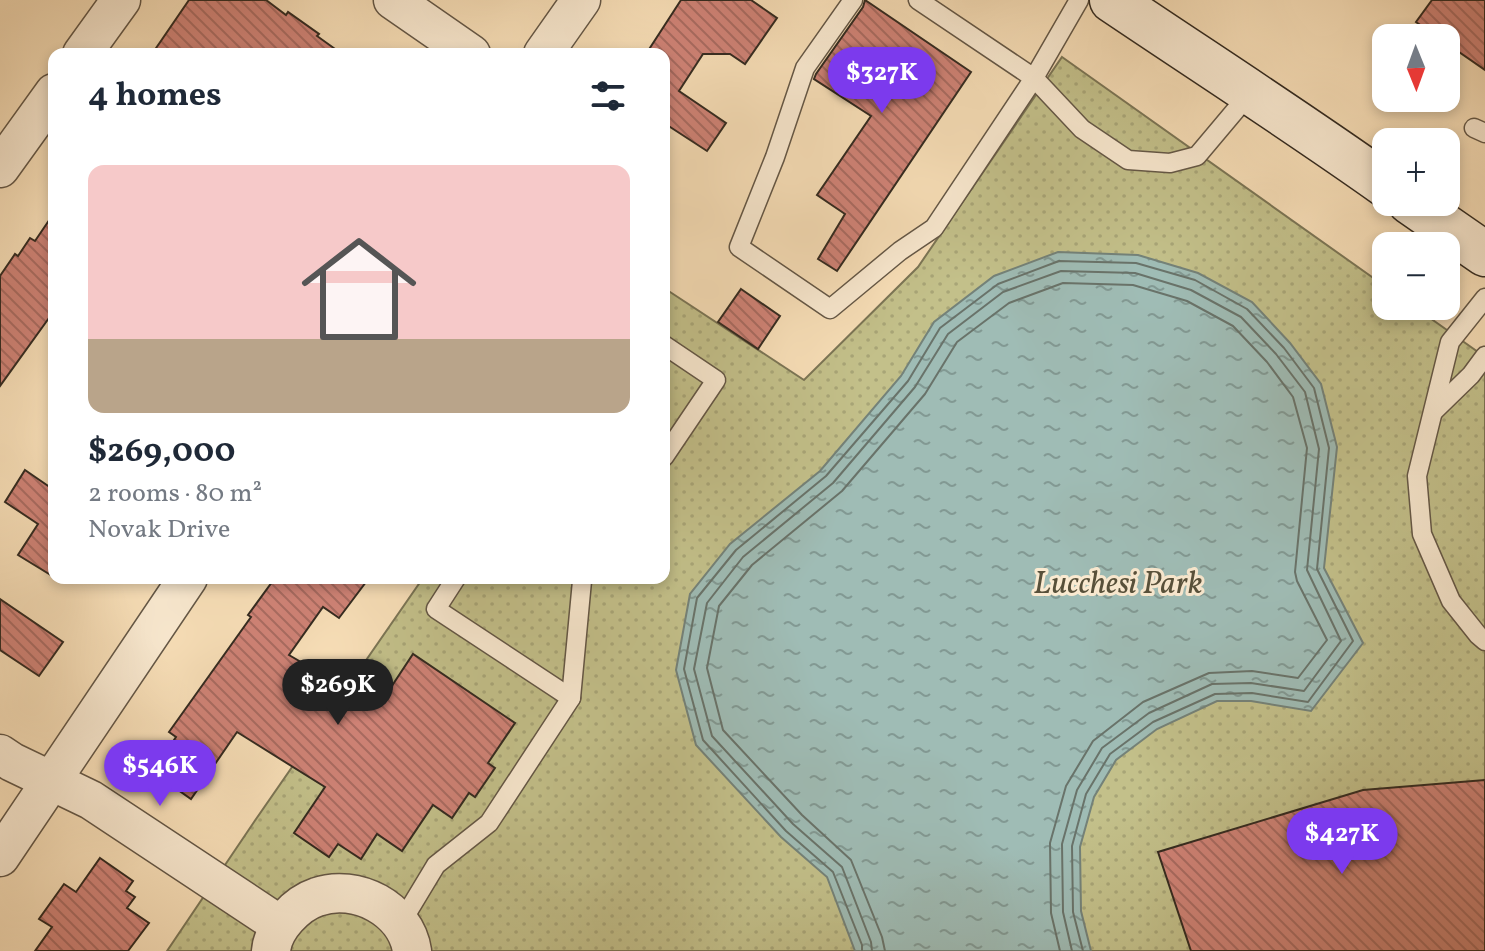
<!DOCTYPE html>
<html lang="en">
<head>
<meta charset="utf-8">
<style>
  body { margin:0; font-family:Vollkorn,serif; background:#f6f6f7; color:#1f2937; height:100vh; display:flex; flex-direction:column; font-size:30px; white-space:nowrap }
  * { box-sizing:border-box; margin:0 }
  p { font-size:26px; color:#747a83 }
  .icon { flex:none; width:44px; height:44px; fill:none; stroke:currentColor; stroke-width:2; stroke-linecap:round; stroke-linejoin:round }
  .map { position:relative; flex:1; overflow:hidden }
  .side { position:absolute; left:48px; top:48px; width:622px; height:536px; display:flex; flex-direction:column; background:#fff; border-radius:16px; box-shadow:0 4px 12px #0003 }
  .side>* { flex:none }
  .needle { width:52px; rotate:179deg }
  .buttons { position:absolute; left:1372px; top:24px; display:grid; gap:16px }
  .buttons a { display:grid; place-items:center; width:88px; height:88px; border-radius:16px; background:#fff; box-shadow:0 4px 12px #0003; font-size:40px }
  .price { position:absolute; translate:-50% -68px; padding:0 18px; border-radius:28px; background:#7c3aed; color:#fff; font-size:26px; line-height:52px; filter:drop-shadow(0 2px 4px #0008) }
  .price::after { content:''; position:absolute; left:50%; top:48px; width:24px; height:18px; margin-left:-12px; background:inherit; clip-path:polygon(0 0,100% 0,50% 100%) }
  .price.selected { background:#222; color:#fff }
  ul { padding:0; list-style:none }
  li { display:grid; align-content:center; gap:16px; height:424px; padding:0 40px }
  li span { display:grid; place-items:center; height:248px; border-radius:16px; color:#555 }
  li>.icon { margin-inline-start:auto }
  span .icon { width:144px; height:144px; fill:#fffc; stroke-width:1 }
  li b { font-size:34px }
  h2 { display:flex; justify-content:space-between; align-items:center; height:96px; padding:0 40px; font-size:34px }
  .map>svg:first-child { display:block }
</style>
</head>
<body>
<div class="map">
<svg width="1485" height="951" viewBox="0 0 1485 951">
  <defs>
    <pattern id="park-dots" width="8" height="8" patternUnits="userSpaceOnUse" patternTransform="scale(2)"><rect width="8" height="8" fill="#c3c08a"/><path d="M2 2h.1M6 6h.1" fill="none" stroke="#a8a577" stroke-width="1.8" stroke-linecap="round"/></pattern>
    <pattern id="water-ripples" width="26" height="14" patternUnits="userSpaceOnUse" patternTransform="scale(2)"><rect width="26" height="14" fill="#9fbcb5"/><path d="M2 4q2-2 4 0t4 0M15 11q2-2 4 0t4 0" fill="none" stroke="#829993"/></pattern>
    <pattern id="building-back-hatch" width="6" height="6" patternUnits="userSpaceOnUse" patternTransform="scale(2)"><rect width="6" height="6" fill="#d08377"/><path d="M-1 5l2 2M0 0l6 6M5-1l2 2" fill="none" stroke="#a96b61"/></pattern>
  </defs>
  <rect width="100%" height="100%" fill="#f8dfb8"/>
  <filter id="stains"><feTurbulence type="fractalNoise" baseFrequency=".0025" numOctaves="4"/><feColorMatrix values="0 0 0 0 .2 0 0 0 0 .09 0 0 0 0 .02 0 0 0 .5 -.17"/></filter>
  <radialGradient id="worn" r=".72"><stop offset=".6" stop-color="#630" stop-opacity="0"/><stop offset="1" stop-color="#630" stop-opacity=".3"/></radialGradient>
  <!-- park -->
  <polygon fill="url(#park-dots)" stroke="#7b7555" stroke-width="2" points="1062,57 1386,287 1386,306 1413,306 1485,357 1485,951 167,951 254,822 423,578 664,578 664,288 804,380 918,267"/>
  <!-- water -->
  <polygon fill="url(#water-ripples)" stroke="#748279" stroke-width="2" points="1058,252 1138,255 1198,273 1252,302 1290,343 1321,384 1337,447 1324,568 1363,643 1311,711 1251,701 1217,701 1157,729 1116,760 1094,797 1080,847 1081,911 1091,951 855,951 827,877 781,837 696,745 676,670 690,594 730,544 820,471 901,376 934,322 994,276"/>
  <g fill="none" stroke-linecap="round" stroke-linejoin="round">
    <!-- shore -->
    <g stroke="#69736a" stroke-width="2">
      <polyline points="862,951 862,945 833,872 786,831 703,740 684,669 697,598 736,550 826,476 908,381 940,328 998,284 1059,261 1136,263 1195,280 1247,309 1284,348 1314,388 1329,448 1317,569 1353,641 1308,702 1252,693 1215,694 1153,722 1110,754 1086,794 1072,846 1073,912 1083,951"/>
      <polyline points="872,951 871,942 842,867 793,824 712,736 694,669 707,603 743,557 833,483 915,387 948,334 1003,292 1061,271 1135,273 1191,290 1241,317 1276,354 1305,392 1319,449 1307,570 1341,641 1304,691 1251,683 1212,684 1149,713 1102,748 1077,790 1062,844 1063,912 1072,951"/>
      <polyline points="885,951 882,937 851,860 802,815 723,730 707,668 719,606 752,565 842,491 925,394 957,342 1009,303 1063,283 1133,285 1187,301 1233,326 1267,362 1293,397 1307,448 1295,572 1297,581 1327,640 1298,678 1252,671 1209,673 1143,702 1093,741 1066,786 1050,843 1051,913 1060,951"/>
    </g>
  </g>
  <!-- building -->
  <g fill="url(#building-back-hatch)" stroke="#332a20" stroke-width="2">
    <polygon points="189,0 266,0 286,15 288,12 319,34 317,36 342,54 152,54"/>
    <polygon points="681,0 751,0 777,18 745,64 730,54 703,54 679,91 726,123 707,151 664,123 664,54 646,54"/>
    <polygon points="865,0 971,72 837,271 818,259 845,214 817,195 871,116 814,79 816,74 863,7"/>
    <polygon points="1432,0 1485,0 1485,70 1446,43 1446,38 1439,38 1416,22"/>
    <polygon points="54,213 54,311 0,386 0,276 15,254 18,256 30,238 35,241"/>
    <polygon points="741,289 780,316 758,349 718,322"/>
    <polygon points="25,470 54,490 54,577 18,555 38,524 5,502"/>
    <polygon points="275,578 369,578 339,618 323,607 289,655 378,707 413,654 515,723 488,763 495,768 475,797 469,793 452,818 433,805 402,851 377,834 361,859 338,844 329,857 294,833 325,787 237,732 191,799 157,775 166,762 161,759 176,737 169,732 251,617 248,615"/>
    <polygon points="0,599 63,642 39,676 0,650"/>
    <polygon points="1485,780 1485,951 1191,951 1158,852 1363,790"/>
    <polygon points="100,858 133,881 126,891 135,897 127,908 149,923 128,951 35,951 52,927 39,919 64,884 76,892"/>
  </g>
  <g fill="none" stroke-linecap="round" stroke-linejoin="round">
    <defs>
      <g id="lane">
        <polyline points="853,0 805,68 775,157 739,247 830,309 900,251 934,228 1034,78 1079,0"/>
        <polyline points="918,0 1034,78 1082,129 1128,160 1170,163 1197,156 1250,93"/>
        <polyline points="1474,128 1485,133"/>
        <polyline points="1485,298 1450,342 1417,476 1422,534 1451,601 1478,635 1485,641"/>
        <polyline points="664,345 716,380 664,457"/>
        <polyline points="1434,411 1471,375 1485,356"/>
        <polyline points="456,578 436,609 571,698"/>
        <polyline points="401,923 436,865 489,823 571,698 582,581 584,578"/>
      </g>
      <g id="street">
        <polyline points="393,0 471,54"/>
        <polyline points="82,54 121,0"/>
        <polyline points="543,54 581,0"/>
        <polyline points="0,168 54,93"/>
        <polyline points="0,754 12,762 91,800 280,925"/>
        <polyline points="0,857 188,578"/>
        <path d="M271,951C272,939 279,927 287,918C295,909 305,901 317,897C356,883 406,909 412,951"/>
      </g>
      <g id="secondary">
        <path d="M1112,0C1204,62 1296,121 1386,185"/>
        <polyline points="1410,202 1485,254"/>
      </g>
    </defs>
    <!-- lane casing -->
    <use href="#lane" stroke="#645746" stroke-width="21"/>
    <!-- street casing -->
    <use href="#street" stroke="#645746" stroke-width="41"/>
    <!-- secondary casing -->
    <use href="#secondary" stroke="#332a20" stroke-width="47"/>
    <!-- lane -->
    <use href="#lane" stroke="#faead1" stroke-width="18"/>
    <!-- street -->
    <use href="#street" stroke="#faead1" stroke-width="38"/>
    <!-- secondary -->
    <use href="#secondary" stroke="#faead1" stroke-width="44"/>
  </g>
  <g text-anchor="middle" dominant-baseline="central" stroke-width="6" stroke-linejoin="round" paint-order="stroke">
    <!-- park labels -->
    <g font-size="32" font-style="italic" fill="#57503a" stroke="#faead1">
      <text x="1118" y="585">Lucchesi Park</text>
    </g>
  </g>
  <rect width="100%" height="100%" filter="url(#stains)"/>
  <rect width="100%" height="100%" fill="url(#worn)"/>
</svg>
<div class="buttons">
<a><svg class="needle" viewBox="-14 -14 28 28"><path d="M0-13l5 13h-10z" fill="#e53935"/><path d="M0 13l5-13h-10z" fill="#747a83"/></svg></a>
<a>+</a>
<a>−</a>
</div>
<b class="price" style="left:882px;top:115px">$327K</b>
<b class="price selected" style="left:338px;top:727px">$269K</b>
<b class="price" style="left:160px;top:808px">$546K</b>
<b class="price" style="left:1342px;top:876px">$427K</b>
<section class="side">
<h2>4 homes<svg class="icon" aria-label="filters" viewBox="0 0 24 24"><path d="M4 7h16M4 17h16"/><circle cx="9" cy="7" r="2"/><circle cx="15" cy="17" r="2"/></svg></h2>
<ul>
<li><span style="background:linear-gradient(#f6c9c9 70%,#b9a48a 0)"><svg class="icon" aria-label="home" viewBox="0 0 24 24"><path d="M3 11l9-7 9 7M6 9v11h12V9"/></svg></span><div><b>$269,000</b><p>2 rooms · 80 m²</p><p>Novak Drive</p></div></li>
</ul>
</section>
</div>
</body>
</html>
